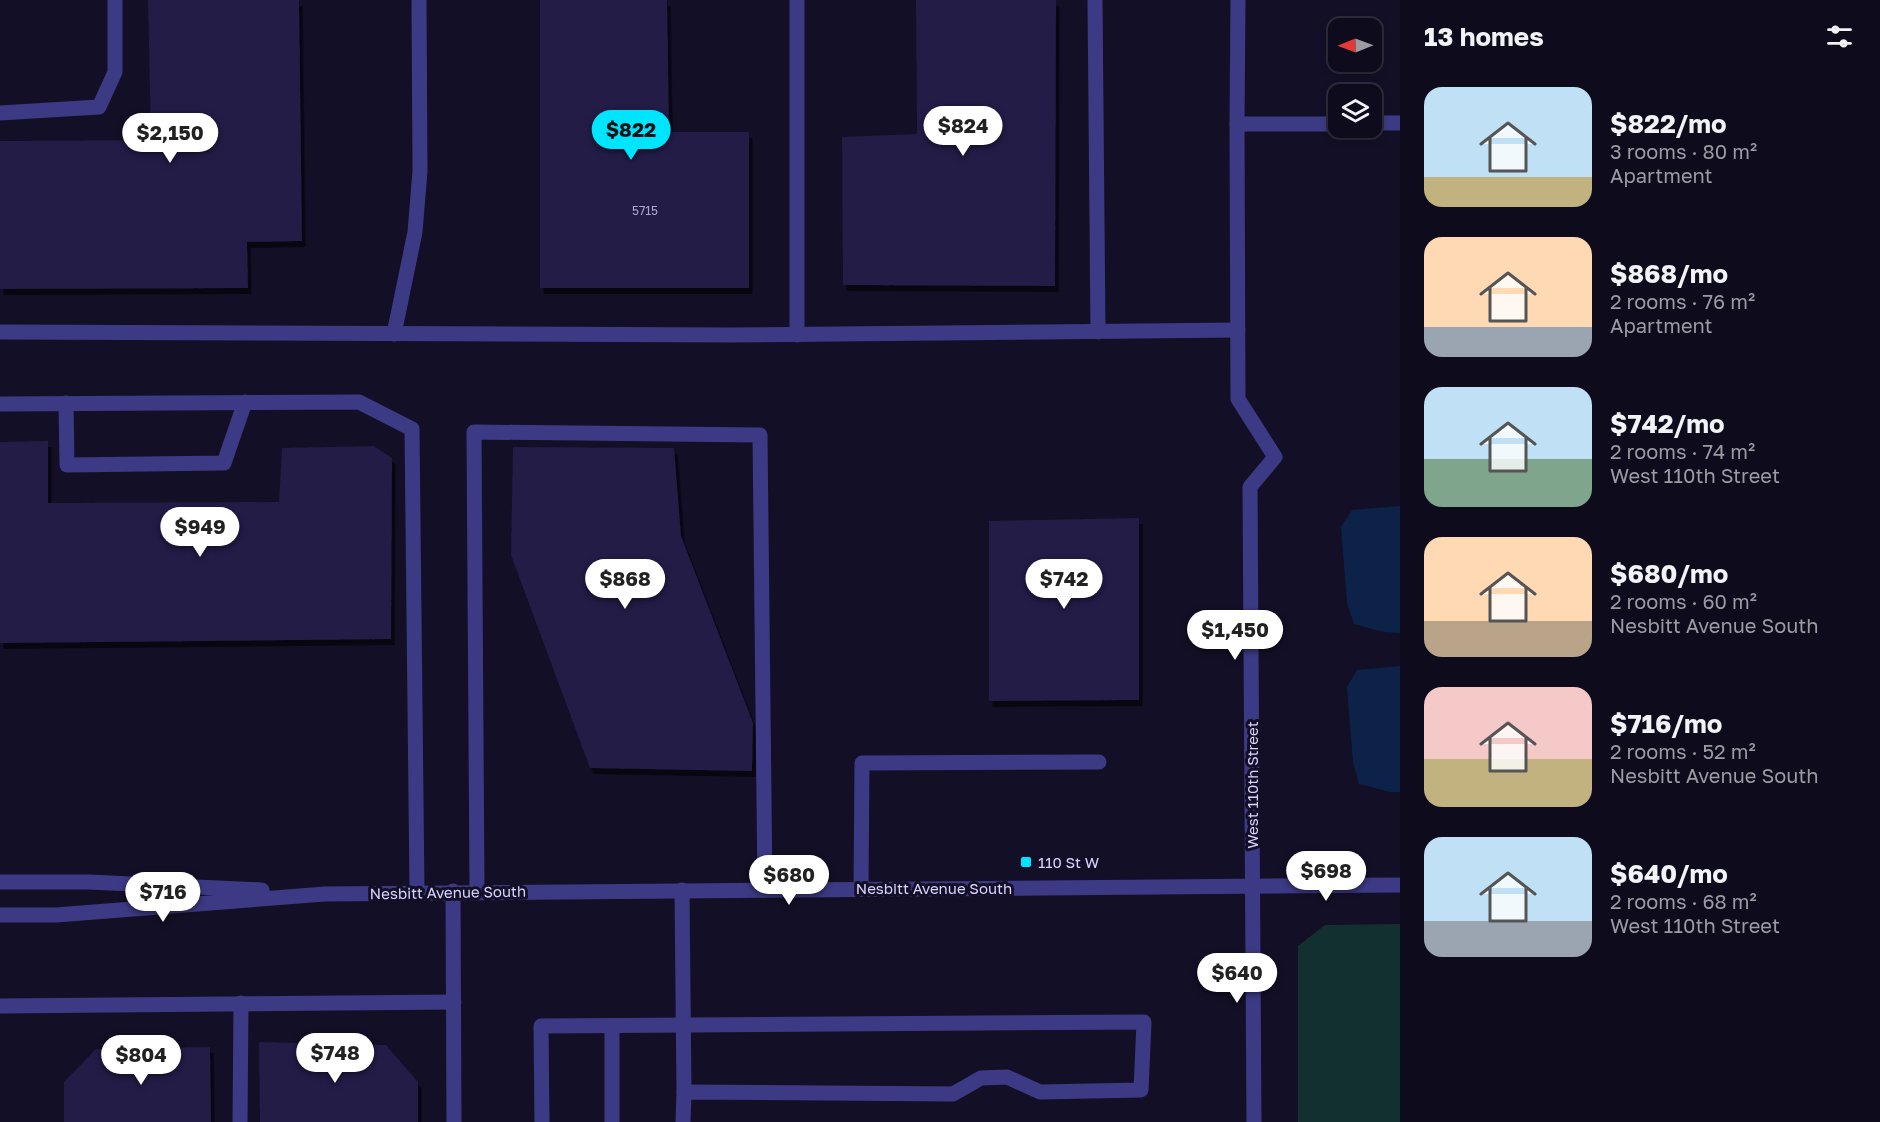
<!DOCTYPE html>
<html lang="en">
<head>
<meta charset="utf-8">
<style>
  body { margin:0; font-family:"Golos Text",sans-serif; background:#1c1929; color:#f1f3f6; height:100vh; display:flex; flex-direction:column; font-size:22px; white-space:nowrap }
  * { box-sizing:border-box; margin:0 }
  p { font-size:20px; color:#9b9ba3 }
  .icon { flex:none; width:33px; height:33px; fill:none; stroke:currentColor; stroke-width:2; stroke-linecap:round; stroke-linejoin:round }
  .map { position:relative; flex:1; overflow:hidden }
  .side { display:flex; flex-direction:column; background:#0e0b1c; width:480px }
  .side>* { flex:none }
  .needle { width:39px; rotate:269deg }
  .tools { position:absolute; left:1328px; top:18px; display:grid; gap:12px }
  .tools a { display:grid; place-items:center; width:54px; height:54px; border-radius:12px; background:#0e0b1c; box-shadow:0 3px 9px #0003,0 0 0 2px #2e2b3b; font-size:30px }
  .price { position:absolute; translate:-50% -51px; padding:0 14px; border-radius:21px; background:#fff; color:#222; font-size:20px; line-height:39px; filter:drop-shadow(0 2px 3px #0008) }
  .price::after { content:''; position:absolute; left:50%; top:36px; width:18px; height:14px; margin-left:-9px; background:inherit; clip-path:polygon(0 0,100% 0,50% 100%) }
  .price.current { background:#00e5ff; color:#111 }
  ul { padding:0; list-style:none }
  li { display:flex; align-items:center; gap:18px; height:150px; padding:0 24px }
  li span { display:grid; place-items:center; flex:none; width:168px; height:120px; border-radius:18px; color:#555 }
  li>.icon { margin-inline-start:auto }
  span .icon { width:72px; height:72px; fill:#fffc; stroke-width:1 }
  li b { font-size:26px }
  h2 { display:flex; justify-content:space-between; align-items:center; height:72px; padding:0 24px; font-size:26px }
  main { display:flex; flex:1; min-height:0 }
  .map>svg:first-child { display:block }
</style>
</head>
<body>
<main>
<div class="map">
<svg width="1400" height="1122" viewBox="0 0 1400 1122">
  <defs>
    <filter id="shadow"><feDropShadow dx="3.5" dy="6" stdDeviation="0" flood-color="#0009"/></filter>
  </defs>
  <rect width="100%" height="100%" fill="#130f26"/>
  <!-- green -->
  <polygon fill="#12302f" points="1400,924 1400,1122 1298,1122 1298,946 1325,925"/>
  <!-- water -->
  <g fill="#0c2248">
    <polygon points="1400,506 1400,633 1384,632 1354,624 1347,603 1341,527 1352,510"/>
    <polygon points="1400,666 1400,792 1390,792 1359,784 1353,762 1347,687 1357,670"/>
  </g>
  <!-- building -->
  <g fill="#241b47" filter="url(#shadow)">
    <polygon points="148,0 299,0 302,241 247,242 248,288 0,289 0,141 151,140"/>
    <polygon points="540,0 667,0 669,132 749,132 749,288 540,288"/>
    <polygon points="916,0 1056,0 1055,286 843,285 842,137 917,134"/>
    <polygon points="48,441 48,503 279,502 282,448 374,446 392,458 391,639 0,643 0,442"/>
    <polygon points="513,447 674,448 681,536 753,723 752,771 590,768 511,555"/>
    <polygon points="1139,518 1139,700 989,701 989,521"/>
    <polygon points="259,1042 386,1045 418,1082 418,1122 260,1122"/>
    <polygon points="210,1047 211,1122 64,1122 64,1082 96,1049"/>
  </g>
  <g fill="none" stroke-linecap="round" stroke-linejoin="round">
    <!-- minor -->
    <g stroke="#3d3a85" stroke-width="15">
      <polyline points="1095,0 1098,332"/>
      <polyline points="0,113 99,107 115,72 115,0"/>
      <polyline points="1371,123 1400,123"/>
      <polyline points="1237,124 1238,0"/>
      <polyline points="0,332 730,335 1238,330"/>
      <polyline points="394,334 415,232 420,171 419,0"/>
      <polyline points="797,335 797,0"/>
      <polyline points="66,403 67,465 224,463 245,402"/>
      <polyline points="0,404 359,402 412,429 417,892"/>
      <polyline points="0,882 89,882 262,890"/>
      <polyline points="861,889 862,763 1099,762"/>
      <polyline points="682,890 684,1092"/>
      <polyline points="453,891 454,1122"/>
      <polyline points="477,891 474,432 760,435 765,890"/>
      <polyline points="0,915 56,915 325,894 1400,885"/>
      <polyline points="0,1006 454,1002"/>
      <polyline points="612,1026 612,1122"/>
      <polyline points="240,1122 241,1003"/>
      <polyline points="542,1122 541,1026 1144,1022 1141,1090 1040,1092 1007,1077 981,1078 953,1094 684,1092 683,1122"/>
      <polyline points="1254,1122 1250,487 1275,457 1238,399 1237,124 1338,124"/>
    </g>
  </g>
  <!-- markers -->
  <rect fill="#00e5ff" stroke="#130f26" stroke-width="2" x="1020" y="856" width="12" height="12" rx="3"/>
  <g text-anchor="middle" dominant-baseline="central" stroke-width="6" stroke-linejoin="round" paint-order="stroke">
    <!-- number labels -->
    <g font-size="12" fill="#aca6d1">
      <text x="645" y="210">5715</text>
    </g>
    <!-- street labels -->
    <g font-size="15" fill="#d9d4ff" stroke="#130f26">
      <text transform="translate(1252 785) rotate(-90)">West 110th Street</text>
      <text x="934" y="888">Nesbitt Avenue South</text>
      <text transform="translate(448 892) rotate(-1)">Nesbitt Avenue South</text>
    </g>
    <!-- poi labels -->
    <g font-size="15" fill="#d9d4ff" stroke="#130f26" text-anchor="start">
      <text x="1038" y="862">110 St W</text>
    </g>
  </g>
</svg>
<div class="tools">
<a><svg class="needle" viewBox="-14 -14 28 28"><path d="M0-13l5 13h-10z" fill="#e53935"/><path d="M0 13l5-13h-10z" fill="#9b9ba3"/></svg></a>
<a><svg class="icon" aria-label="layers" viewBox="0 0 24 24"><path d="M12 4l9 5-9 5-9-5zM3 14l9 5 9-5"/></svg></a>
</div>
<b class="price" style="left:963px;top:157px">$824</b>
<b class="price current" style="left:631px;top:161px">$822</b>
<b class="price" style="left:170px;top:164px">$2,150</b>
<b class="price" style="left:200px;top:558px">$949</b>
<b class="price" style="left:625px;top:610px">$868</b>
<b class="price" style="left:1064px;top:610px">$742</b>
<b class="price" style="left:1235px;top:661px">$1,450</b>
<b class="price" style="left:1326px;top:902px">$698</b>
<b class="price" style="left:789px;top:906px">$680</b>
<b class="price" style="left:163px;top:923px">$716</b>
<b class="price" style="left:1237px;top:1004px">$640</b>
<b class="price" style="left:335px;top:1084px">$748</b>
<b class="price" style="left:141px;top:1086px">$804</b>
</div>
<section class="side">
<h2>13 homes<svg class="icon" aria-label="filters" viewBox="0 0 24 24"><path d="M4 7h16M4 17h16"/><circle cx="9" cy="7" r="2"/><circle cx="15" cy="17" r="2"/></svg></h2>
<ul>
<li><span style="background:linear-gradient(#bfe0f5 75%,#c2b280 0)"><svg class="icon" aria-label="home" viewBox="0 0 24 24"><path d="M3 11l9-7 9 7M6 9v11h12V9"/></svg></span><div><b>$822/mo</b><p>3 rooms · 80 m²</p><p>Apartment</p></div></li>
<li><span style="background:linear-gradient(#ffd9b3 75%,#9aa5b1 0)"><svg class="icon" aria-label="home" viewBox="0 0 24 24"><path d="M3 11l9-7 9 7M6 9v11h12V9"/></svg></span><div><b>$868/mo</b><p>2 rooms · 76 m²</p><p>Apartment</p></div></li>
<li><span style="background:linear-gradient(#bfe0f5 60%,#7fa58c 0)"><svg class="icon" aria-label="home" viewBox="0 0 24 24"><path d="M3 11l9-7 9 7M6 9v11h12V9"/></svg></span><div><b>$742/mo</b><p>2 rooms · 74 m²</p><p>West 110th Street</p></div></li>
<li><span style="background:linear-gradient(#ffd9b3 70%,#b9a48a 0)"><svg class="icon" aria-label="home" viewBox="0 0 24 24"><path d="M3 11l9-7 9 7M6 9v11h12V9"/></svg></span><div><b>$680/mo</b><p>2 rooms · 60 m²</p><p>Nesbitt Avenue South</p></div></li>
<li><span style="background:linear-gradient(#f6c9c9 60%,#c2b280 0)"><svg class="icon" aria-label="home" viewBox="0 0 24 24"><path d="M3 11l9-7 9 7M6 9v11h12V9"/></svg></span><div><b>$716/mo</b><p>2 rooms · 52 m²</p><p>Nesbitt Avenue South</p></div></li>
<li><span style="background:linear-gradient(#bfe0f5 70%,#9aa5b1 0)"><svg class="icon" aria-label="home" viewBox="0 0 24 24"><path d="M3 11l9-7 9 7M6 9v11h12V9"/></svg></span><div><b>$640/mo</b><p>2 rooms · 68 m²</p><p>West 110th Street</p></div></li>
</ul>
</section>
</main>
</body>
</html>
